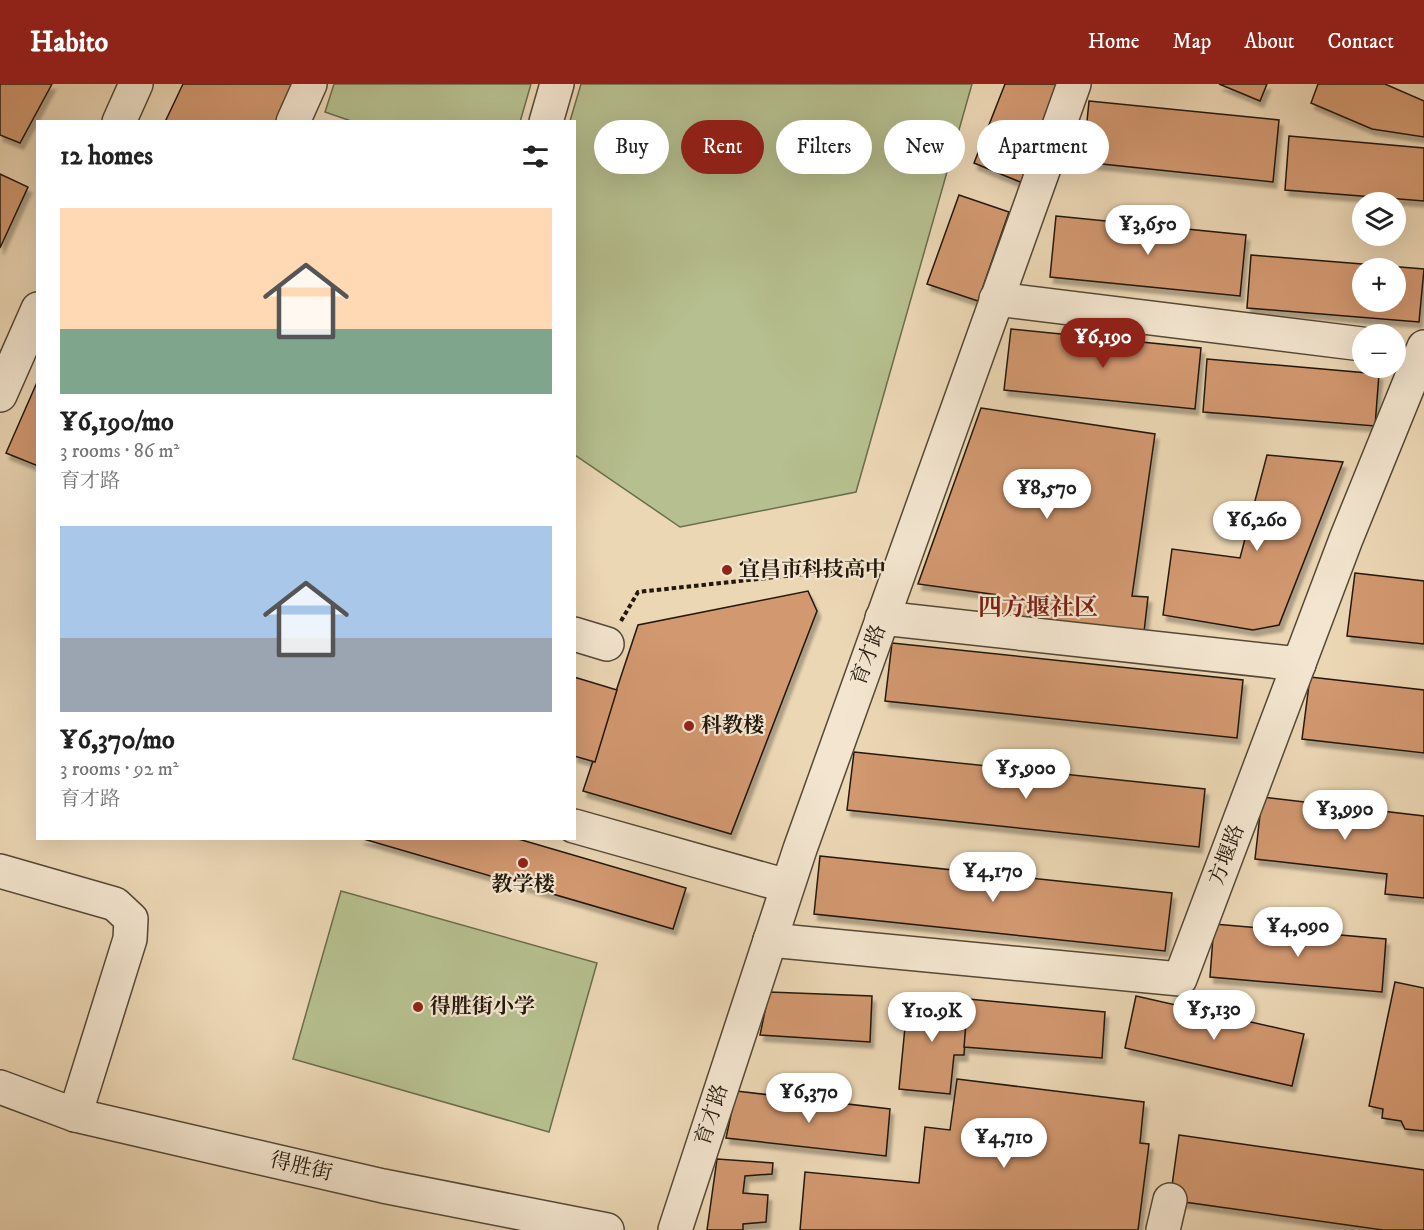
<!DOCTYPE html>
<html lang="en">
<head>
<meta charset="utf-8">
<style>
  body { margin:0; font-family:"IM FELL DW Pica","Noto Serif SC",serif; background:#f6f6f6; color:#222; height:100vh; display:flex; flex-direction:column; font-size:22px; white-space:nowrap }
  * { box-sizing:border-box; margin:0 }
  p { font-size:20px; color:#767676 }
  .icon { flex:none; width:33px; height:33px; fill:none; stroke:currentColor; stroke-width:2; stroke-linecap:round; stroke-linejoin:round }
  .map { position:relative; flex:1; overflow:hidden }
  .details { position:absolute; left:36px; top:36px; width:540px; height:720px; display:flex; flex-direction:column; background:#fff; border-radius:0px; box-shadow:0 6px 24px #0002 }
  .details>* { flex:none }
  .hud { position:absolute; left:594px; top:36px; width:570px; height:54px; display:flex; gap:12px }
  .fabs { position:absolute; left:1352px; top:108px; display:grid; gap:12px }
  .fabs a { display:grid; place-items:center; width:54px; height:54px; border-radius:50%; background:#fff; box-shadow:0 6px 24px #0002; font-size:30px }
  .price { position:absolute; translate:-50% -51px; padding:0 14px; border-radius:21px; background:#fff; color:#222; font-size:20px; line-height:39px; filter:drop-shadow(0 2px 3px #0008) }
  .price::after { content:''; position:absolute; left:50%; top:36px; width:18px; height:14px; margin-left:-9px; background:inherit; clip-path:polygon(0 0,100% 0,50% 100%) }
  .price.active { background:#8f2418; color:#fff }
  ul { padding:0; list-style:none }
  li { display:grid; align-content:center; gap:12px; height:318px; padding:0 24px }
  li span { display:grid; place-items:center; height:186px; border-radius:0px; color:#555 }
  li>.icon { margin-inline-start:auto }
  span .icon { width:108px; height:108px; fill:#fffc; stroke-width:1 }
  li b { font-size:26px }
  h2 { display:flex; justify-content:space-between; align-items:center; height:72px; padding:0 24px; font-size:26px }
  .chip { padding:0 21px; border-radius:27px; background:#fff; box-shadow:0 6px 24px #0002; font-size:21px; line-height:54px }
  .chip.active { background:#8f2418; color:#fff }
  header { display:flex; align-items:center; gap:36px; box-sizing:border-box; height:84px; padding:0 30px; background:#8f2418; color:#fff }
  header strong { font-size:28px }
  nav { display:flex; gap:33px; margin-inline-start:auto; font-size:21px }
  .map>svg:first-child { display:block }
</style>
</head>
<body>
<header>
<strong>Habito</strong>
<nav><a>Home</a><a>Map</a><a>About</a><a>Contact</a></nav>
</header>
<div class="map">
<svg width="1424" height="1146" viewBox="0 0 1424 1146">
  <defs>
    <filter id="shadow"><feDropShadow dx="3.5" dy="6" stdDeviation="1.5" flood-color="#0004"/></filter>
  </defs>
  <rect width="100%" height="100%" fill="#ecd7b5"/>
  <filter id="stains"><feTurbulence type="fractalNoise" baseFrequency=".00333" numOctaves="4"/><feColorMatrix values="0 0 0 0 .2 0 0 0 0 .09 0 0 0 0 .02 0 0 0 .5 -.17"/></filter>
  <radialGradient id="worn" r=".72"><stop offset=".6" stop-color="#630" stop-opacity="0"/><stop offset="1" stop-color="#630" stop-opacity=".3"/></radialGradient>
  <!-- green -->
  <g fill="#b6bf8f" stroke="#6c6c4d" stroke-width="1.5">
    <polygon points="334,0 531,0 520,38 354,38 325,28"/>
    <polygon points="581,0 972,0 856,408 680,443 575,371 574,38 570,37"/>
    <polygon points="341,807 597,879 549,1048 293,975"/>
  </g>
  <!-- building -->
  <g fill="#d29870" stroke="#22180b" stroke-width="1.5" fill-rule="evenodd" filter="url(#shadow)">
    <polygon points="0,0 52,0 20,59 0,51"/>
    <polygon points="183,0 297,0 278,38 165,38"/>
    <polygon points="1005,0 1064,0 1025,100 974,79"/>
    <polygon points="1219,0 1267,0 1260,17"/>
    <polygon points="1318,0 1385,0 1424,17 1424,53 1372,45 1311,19"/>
    <polygon points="1089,17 1279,36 1273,98 1083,78"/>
    <polygon points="1289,52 1424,64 1424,117 1285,106"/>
    <polygon points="0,90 28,103 0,164"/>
    <polygon points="959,111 1009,128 978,217 927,200"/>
    <polygon points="1056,132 1246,151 1240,212 1050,193"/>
    <path d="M1251,171L1424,185L1419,238L1247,224ZM1362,184H1395V218H1362Z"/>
    <polygon points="1011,245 1201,264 1195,325 1004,306"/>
    <polygon points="1207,275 1379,290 1375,342 1203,328"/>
    <polygon points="38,296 38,382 6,369"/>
    <polygon points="981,324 1155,350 1132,512 1148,513 1144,548 994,529 998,511 918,500"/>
    <polygon points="1267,371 1343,378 1279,541 1253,546 1163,531 1172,465 1240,474"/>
    <polygon points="1355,489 1424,497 1424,560 1347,552"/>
    <polygon points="808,507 817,527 731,750 583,707 638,541"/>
    <polygon points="892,559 1243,596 1237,654 885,617"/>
    <polygon points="574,593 617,606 595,678 574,672"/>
    <polygon points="1310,593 1424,606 1424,669 1302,655"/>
    <polygon points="854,668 1205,705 1199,763 847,726"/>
    <polygon points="1262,713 1424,732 1424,814 1385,810 1387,790 1255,775"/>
    <polygon points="360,754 515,754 686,804 673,845"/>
    <polygon points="820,772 1172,809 1165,867 814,830"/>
    <polygon points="1214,840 1386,855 1382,908 1210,893"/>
    <polygon points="1395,898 1424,904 1424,1047 1405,1045 1401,1037 1382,1034 1383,1025 1369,1022"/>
    <polygon points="769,908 872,912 870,958 760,951"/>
    <polygon points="908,912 968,917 964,971 954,971 950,1010 899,1005"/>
    <polygon points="1136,912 1304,950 1292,1002 1125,964"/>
    <polygon points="968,915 1105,928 1102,974 964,963"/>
    <polygon points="957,995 1144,1018 1140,1059 1149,1060 1138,1146 800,1146 805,1088 919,1099 925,1043 950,1046"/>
    <polygon points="736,1007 890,1025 886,1072 726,1054"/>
    <polygon points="1179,1051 1424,1086 1424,1146 1383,1146 1170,1116"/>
    <polygon points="717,1075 773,1079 772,1090 745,1092 743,1109 768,1111 766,1138 743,1140 743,1146 707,1146"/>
  </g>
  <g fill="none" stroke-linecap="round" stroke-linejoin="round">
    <defs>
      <g id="minor">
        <polyline points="119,38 136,0"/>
        <polyline points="293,38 310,0"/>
        <polyline points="546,38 557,0"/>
        <polyline points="996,215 1362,260"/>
        <polyline points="0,311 38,225"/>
        <polyline points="882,534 1299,580"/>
        <polyline points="574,550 607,560"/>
        <polyline points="574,742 787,802"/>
        <polyline points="0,787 115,820 131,835 130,855 75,1031"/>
        <polyline points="770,856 1180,895 1346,455 1424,263"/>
        <polyline points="0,1003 75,1031 383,1102 607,1146"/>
        <polyline points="675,1146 800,765 1074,0"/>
        <polyline points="1163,1146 1170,1116"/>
      </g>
    </defs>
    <!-- minor casing -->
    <use href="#minor" stroke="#544836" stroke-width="36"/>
    <!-- path -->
    <polyline stroke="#22180b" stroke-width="4" stroke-dasharray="4.5 3" stroke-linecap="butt" points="621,537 638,508 832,487"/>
    <!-- minor -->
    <use href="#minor" stroke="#f3e5cf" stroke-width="33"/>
  </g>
  <!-- markers -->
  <g fill="#8f2418" stroke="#f3e5cf" stroke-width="2">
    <circle cx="727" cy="486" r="6"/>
    <circle cx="689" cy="642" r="6"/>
    <circle cx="523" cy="779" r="6"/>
    <circle cx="418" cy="923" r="6"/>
  </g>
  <g text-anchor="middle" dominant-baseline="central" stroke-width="4.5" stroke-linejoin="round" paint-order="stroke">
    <!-- poi labels -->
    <g font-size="21" font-weight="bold" fill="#22180b" stroke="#f3e5cf" text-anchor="start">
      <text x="739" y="486">宜昌市科技高中</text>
      <text x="701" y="642">科教楼</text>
      <text x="523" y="801" text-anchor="middle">教学楼</text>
      <text x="430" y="923">得胜街小学</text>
    </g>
    <!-- street labels -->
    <g font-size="21" fill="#22180b" stroke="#f3e5cf">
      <text transform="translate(869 571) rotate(-70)">育才路</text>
      <text transform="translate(1227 771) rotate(-69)">方堰路</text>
      <text transform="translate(712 1031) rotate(-72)">育才路</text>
      <text transform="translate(301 1083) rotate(13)">得胜街</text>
    </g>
    <!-- quarter labels -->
    <g font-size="24" font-weight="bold" fill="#7a1f14" stroke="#f3e5cf">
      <text x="1038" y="524">四方堰社区</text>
    </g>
  </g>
  <rect width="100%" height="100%" filter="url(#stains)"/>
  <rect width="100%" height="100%" fill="url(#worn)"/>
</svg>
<div class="fabs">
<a><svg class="icon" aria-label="layers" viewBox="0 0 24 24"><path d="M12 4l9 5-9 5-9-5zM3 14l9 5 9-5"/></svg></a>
<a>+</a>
<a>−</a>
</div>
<b class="price" style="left:1148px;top:172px">¥3,650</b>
<b class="price active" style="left:1103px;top:285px">¥6,190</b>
<b class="price" style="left:1047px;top:436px">¥8,570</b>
<b class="price" style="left:1257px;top:468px">¥6,260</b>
<b class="price" style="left:1026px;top:716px">¥5,900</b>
<b class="price" style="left:1345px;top:757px">¥3,990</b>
<b class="price" style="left:993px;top:819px">¥4,170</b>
<b class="price" style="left:1298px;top:874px">¥4,090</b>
<b class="price" style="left:1214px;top:957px">¥5,130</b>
<b class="price" style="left:932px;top:959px">¥10.9K</b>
<b class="price" style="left:809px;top:1040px">¥6,370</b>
<b class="price" style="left:1004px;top:1085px">¥4,710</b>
<div class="hud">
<a class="chip">Buy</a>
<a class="chip active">Rent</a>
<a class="chip">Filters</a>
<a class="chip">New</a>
<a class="chip">Apartment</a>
</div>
<section class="details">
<h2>12 homes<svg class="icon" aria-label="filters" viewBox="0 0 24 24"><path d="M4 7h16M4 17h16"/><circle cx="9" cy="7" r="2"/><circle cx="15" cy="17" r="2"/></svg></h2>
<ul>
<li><span style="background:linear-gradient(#ffd9b3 65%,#7fa58c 0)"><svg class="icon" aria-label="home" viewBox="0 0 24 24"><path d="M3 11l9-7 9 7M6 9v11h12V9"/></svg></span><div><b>¥6,190/mo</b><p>3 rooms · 86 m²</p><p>育才路</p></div></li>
<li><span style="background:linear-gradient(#a9c7e8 60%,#9aa5b1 0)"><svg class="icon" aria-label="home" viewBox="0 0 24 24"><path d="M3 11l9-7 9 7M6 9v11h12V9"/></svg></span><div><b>¥6,370/mo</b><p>3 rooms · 92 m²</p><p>育才路</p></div></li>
</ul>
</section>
</div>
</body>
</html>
